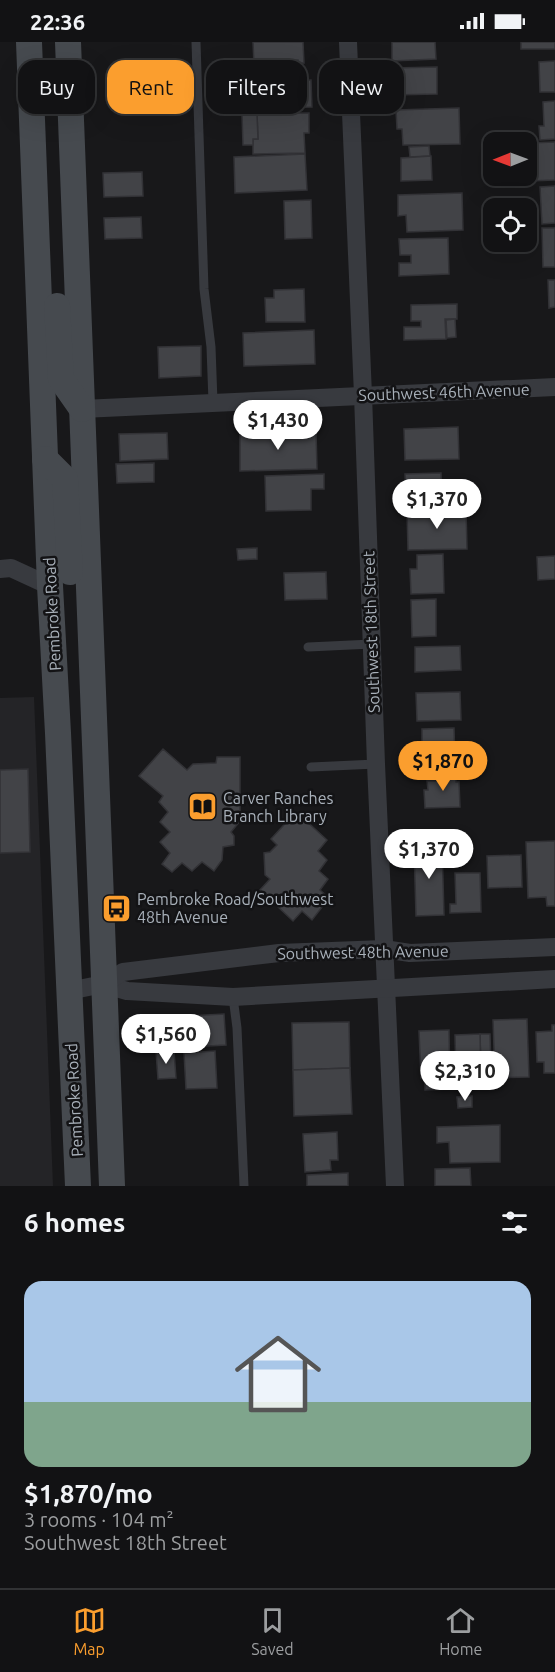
<!DOCTYPE html>
<html lang="en">
<head>
<meta charset="utf-8">
<style>
  body { margin:0; font-family:Ubuntu,sans-serif; background:#1b1b1d; color:#f1f3f6; height:100vh; display:flex; flex-direction:column; font-size:22px; white-space:nowrap }
  * { box-sizing:border-box; margin:0 }
  p { font-size:20px; color:#9c9ea0 }
  .icon { flex:none; width:33px; height:33px; fill:none; stroke:currentColor; stroke-width:2; stroke-linecap:round; stroke-linejoin:round }
  .map { position:relative; height:1144px; overflow:hidden }
  .sheet { display:flex; flex-direction:column; background:#121214; flex:1 }
  .sheet>* { flex:none }
  .hud { position:absolute; left:18px; top:18px; width:519px; height:54px; display:flex; gap:12px }
  .needle { width:39px; rotate:269deg }
  .fabs { position:absolute; left:483px; top:90px; display:grid; gap:12px }
  .fabs a { display:grid; place-items:center; width:54px; height:54px; border-radius:12px; background:#121214; box-shadow:0 6px 24px #0002,0 0 0 2px #313234; font-size:30px }
  .price { position:absolute; translate:-50% -51px; padding:0 14px; border-radius:21px; background:#fff; color:#222; font-size:20px; line-height:39px; filter:drop-shadow(0 2px 3px #0008) }
  .price::after { content:''; position:absolute; left:50%; top:36px; width:18px; height:14px; margin-left:-9px; background:inherit; clip-path:polygon(0 0,100% 0,50% 100%) }
  .price.selected { background:#fb9e2e; color:#111 }
  ul { padding:0; list-style:none }
  li { display:grid; align-content:center; gap:12px; height:318px; padding:0 24px }
  li+li { border-top:2px solid #313234 }
  li span { display:grid; place-items:center; height:186px; border-radius:18px; color:#555 }
  li>.icon { margin-inline-start:auto }
  span .icon { width:108px; height:108px; fill:#fffc; stroke-width:1 }
  li b { font-size:26px }
  h2 { display:flex; justify-content:space-between; align-items:center; height:72px; padding:0 24px; font-size:26px }
  .pill { padding:0 21px; border-radius:18px; background:#121214; box-shadow:0 6px 24px #0002,0 0 0 2px #313234; font-size:21px; line-height:54px }
  .pill.selected { background:#fb9e2e; color:#111 }
  .status { display:flex; justify-content:space-between; align-items:center; height:42px; padding:0 30px; background:#121214; direction:ltr }
  .status svg { height:16px; fill:currentColor }
  .dock { display:flex; justify-content:space-around; align-items:center; height:84px; border-top:2px solid #313234; background:#121214; font-size:16px; color:#9c9ea0 }
  .dock a { display:grid; justify-items:center; gap:3px }
  .dock .selected { color:#fb9e2e }
  .map>svg:first-child { display:block }
</style>
</head>
<body>
<div class="status"><b>22:36</b><svg viewBox="0 0 49 12"><path d="M0 12V9h3v3zM5 12V6h3v6zM10 12V3h3v9zM15 12V0h3v12zM26 1h20v11H26zM47 4h2v5h-2z"/></svg></div>
<div class="map">
<svg width="555" height="1144" viewBox="0 0 555 1144">
  <rect width="100%" height="100%" fill="#18181a"/>
  <!-- built -->
  <polygon fill="#242427" points="34,655 53,1144 0,1144 0,656"/>
  <!-- building -->
  <g fill="#424347" stroke="#323236" stroke-width="1.5">
    <polygon points="253,0 303,0 304,21 298,21 298,18 270,20 270,22 254,23"/>
    <polygon points="392,0 435,0 436,17 392,19"/>
    <rect x="521" y="0" width="34" height="7"/>
    <polygon points="555,19 555,50 540,50 539,20"/>
    <polygon points="437,25 437,52 393,53 392,26"/>
    <polygon points="298,29 298,39 311,38 312,65 271,66 270,30"/>
    <polygon points="555,59 555,97 540,98 539,84 544,84 543,60"/>
    <polygon points="459,66 460,102 403,103 402,87 397,87 396,68"/>
    <polygon points="309,71 309,91 304,91 305,111 253,112 253,97 258,97 257,72"/>
    <polygon points="257,72 258,97 253,97 253,103 243,103 242,73"/>
    <polygon points="555,100 555,138 530,139 529,101"/>
    <polygon points="429,104 430,114 410,115 409,105"/>
    <polygon points="305,112 307,148 235,151 234,115"/>
    <polygon points="431,114 432,138 401,139 401,116"/>
    <polygon points="142,130 143,154 104,155 103,131"/>
    <polygon points="555,144 555,181 542,182 540,145"/>
    <polygon points="462,151 463,188 407,190 406,173 398,174 398,153"/>
    <polygon points="311,158 312,196 285,197 284,159"/>
    <polygon points="141,175 142,196 105,197 104,176"/>
    <polygon points="542,186 555,186 555,225 543,225"/>
    <polygon points="448,196 449,232 399,234 399,221 411,221 411,213 400,213 399,197"/>
    <polygon points="548,238 555,238 555,265 549,266"/>
    <polygon points="304,247 305,280 266,280 265,256 274,256 274,248"/>
    <polygon points="457,262 457,277 445,277 446,297 404,298 404,285 421,285 421,279 411,279 411,263"/>
    <polygon points="455,277 456,295 447,296 446,278"/>
    <polygon points="314,288 315,322 244,324 243,291"/>
    <polygon points="201,304 201,334 159,336 158,305"/>
    <polygon points="458,385 459,417 405,418 404,387"/>
    <polygon points="316,389 317,427 240,429 240,391"/>
    <polygon points="167,391 168,417 120,419 119,392"/>
    <polygon points="154,421 154,440 117,441 116,422"/>
    <polygon points="441,431 442,454 406,455 405,432"/>
    <polygon points="324,432 324,447 311,447 311,468 266,469 265,434"/>
    <polygon points="466,467 467,507 408,508 407,469"/>
    <polygon points="257,506 257,517 238,518 237,507"/>
    <polygon points="443,512 444,551 411,552 410,527 417,527 417,513"/>
    <polygon points="555,514 555,537 538,538 537,515"/>
    <polygon points="326,530 327,557 285,558 284,531"/>
    <polygon points="436,557 436,594 412,595 411,558"/>
    <polygon points="460,604 461,628 415,630 415,605"/>
    <polygon points="460,650 461,678 417,679 416,651"/>
    <polygon points="454,686 455,720 439,721 439,715 425,715 425,703 422,704 422,687"/>
    <polygon points="163,707 187,728 193,722 216,721 217,715 240,715 240,779 231,790 234,794 234,803 223,805 222,818 214,829 202,820 192,829 182,821 172,830 162,822 170,811 160,800 170,790 160,780 168,770 159,760 163,754 139,734"/>
    <polygon points="28,727 30,810 0,811 0,728"/>
    <polygon points="439,729 455,729 456,740 459,740 460,765 425,766 424,748 428,748 427,739 439,739"/>
    <polygon points="293,773 299,779 303,776 327,798 318,809 327,818 319,829 328,837 320,848 329,856 312,878 302,869 293,879 260,848 270,837 265,833 264,811 270,810 277,803 271,797"/>
    <polygon points="555,799 555,864 547,864 546,855 528,856 526,800"/>
    <polygon points="442,803 444,873 416,874 414,804"/>
    <polygon points="521,813 522,845 488,846 487,814"/>
    <polygon points="455,831 480,831 481,870 450,871 450,862 456,862"/>
    <polygon points="224,972 226,1003 172,1006 170,975"/>
    <polygon points="169,976 170,1005 134,1008 133,994 145,978"/>
    <polygon points="527,977 529,1035 495,1036 493,978"/>
    <polygon points="349,980 350,1026 293,1028 292,981"/>
    <polygon points="552,983 555,983 555,1031 544,1031 544,1020 537,1020 536,990 552,989"/>
    <polygon points="449,988 450,1047 425,1048 425,1035 421,1036 419,989"/>
    <polygon points="480,992 490,992 491,1026 481,1027"/>
    <polygon points="480,992 481,1036 456,1037 455,993"/>
    <polygon points="156,1009 174,1009 176,1036 158,1037"/>
    <polygon points="215,1009 217,1046 186,1047 184,1011"/>
    <polygon points="350,1026 352,1072 294,1074 293,1028"/>
    <polygon points="472,1054 472,1065 458,1066 457,1055"/>
    <polygon points="500,1083 500,1120 450,1121 449,1100 437,1101 437,1085"/>
    <polygon points="337,1090 338,1118 330,1118 331,1128 305,1130 303,1092"/>
    <polygon points="470,1126 471,1144 435,1144 435,1127"/>
    <polygon points="348,1131 348,1144 307,1144 307,1133"/>
  </g>
  <g fill="none" stroke-linecap="round" stroke-linejoin="round">
    <!-- lane -->
    <g stroke="#383a3f" stroke-width="9">
      <polyline points="196,0 204,247 211,305 213,360"/>
      <polyline points="308,605 372,602"/>
      <polyline points="311,725 376,722"/>
      <polyline points="233,955 237,986 244,1144"/>
    </g>
    <!-- street -->
    <g stroke="#383a3f" stroke-width="18">
      <polyline points="348,0 363,353 376,722 395,1144"/>
      <polyline points="82,367 555,345"/>
      <polyline points="0,527 11,526 50,544"/>
      <polyline points="103,942 127,949 233,955 555,937"/>
      <polyline points="69,949 103,942 123,930 279,911 384,907 410,911 555,905"/>
    </g>
    <!-- secondary -->
    <g stroke="#464a4f" stroke-width="26">
      <polyline points="29,0 50,544 58,691 78,1144"/>
      <polyline points="68,0 112,1144"/>
      <polyline points="57,264 61,337 82,367"/>
      <polyline points="45,417 65,437 70,530"/>
    </g>
  </g>
  <!-- icons -->
  <defs>
    <symbol id="library-square" viewBox="-11 -11 22 22"><rect x="-9" y="-9" width="18" height="18" rx="4" fill="#fb9e2e" stroke="#131315"/><path d="M-6-4Q-3-5.5-.7-3.5V5Q-3 3-6 4ZM6-4Q3-5.5 .7-3.5V5Q3 3 6 4Z" fill="#111"/></symbol>
    <symbol id="bus-square" viewBox="-11 -11 22 22"><rect x="-9" y="-9" width="18" height="18" rx="4" fill="#fb9e2e" stroke="#131315"/><path d="M-5-6H5V4H4V6H2V4H-2V6H-4V4H-5ZM-3.5-4V0h7V-4ZM-3.5 1.2v1.5H-2V1.2ZM2 1.2v1.5H3.5V1.2Z" fill="#111"/></symbol>
  </defs>
  <g fill-rule="evenodd">
    <use href="#library-square" x="186" y="748" width="33" height="33"/>
    <use href="#bus-square" x="100" y="850" width="33" height="33"/>
  </g>
  <g text-anchor="middle" dominant-baseline="central" stroke-width="5" stroke-linejoin="round" paint-order="stroke">
    <!-- street labels -->
    <g font-size="16" fill="#a9b1ba" stroke="#131315">
      <text transform="translate(444 350) rotate(-2)">Southwest 46th Avenue</text>
      <text transform="translate(52 572) rotate(-93)">Pembroke Road</text>
      <text transform="translate(371 590) rotate(-92)">Southwest 18th Street</text>
      <text transform="translate(363 910) rotate(-1)">Southwest 48th Avenue</text>
      <text transform="translate(74 1058) rotate(-93)">Pembroke Road</text>
    </g>
    <!-- poi labels -->
    <g font-size="16" fill="#a9b1ba" stroke="#131315" text-anchor="start">
      <text x="223" y="756">Carver Ranches<tspan x="223" dy="18">Branch Library</tspan></text>
      <text x="137" y="857">Pembroke Road/Southwest<tspan x="137" dy="18">48th Avenue</tspan></text>
    </g>
  </g>
</svg>
<div class="fabs">
<a><svg class="needle" viewBox="-14 -14 28 28"><path d="M0-13l5 13h-10z" fill="#e53935"/><path d="M0 13l5-13h-10z" fill="#9c9ea0"/></svg></a>
<a><svg class="icon" aria-label="locate" viewBox="0 0 24 24"><circle cx="12" cy="12" r="6"/><path d="M12 2v4M12 18v4M2 12h4M18 12h4"/></svg></a>
</div>
<b class="price" style="left:278px;top:409px">$1,430</b>
<b class="price" style="left:437px;top:488px">$1,370</b>
<b class="price selected" style="left:443px;top:750px">$1,870</b>
<b class="price" style="left:429px;top:838px">$1,370</b>
<b class="price" style="left:166px;top:1023px">$1,560</b>
<b class="price" style="left:465px;top:1060px">$2,310</b>
<div class="hud">
<a class="pill">Buy</a>
<a class="pill selected">Rent</a>
<a class="pill">Filters</a>
<a class="pill">New</a>
</div>
</div>
<section class="sheet">
<h2>6 homes<svg class="icon" aria-label="filters" viewBox="0 0 24 24"><path d="M4 7h16M4 17h16"/><circle cx="9" cy="7" r="2"/><circle cx="15" cy="17" r="2"/></svg></h2>
<ul>
<li><span style="background:linear-gradient(#a9c7e8 65%,#7fa58c 0)"><svg class="icon" aria-label="home" viewBox="0 0 24 24"><path d="M3 11l9-7 9 7M6 9v11h12V9"/></svg></span><div><b>$1,870/mo</b><p>3 rooms · 104 m²</p><p>Southwest 18th Street</p></div></li>
</ul>
</section>
<nav class="dock">
<a class="selected"><svg class="icon" aria-label="map" viewBox="0 0 24 24"><path d="M3 6l6-2 6 2 6-2v14l-6 2-6-2-6 2zM9 4v14M15 6v14"/></svg>Map</a>
<a><svg class="icon" aria-label="saved" viewBox="0 0 24 24"><path d="M7 4h10v16l-5-4-5 4z"/></svg>Saved</a>
<a><svg class="icon" aria-label="home" viewBox="0 0 24 24"><path d="M3 11l9-7 9 7M6 9v11h12V9"/></svg>Home</a>
</nav>
</body>
</html>
